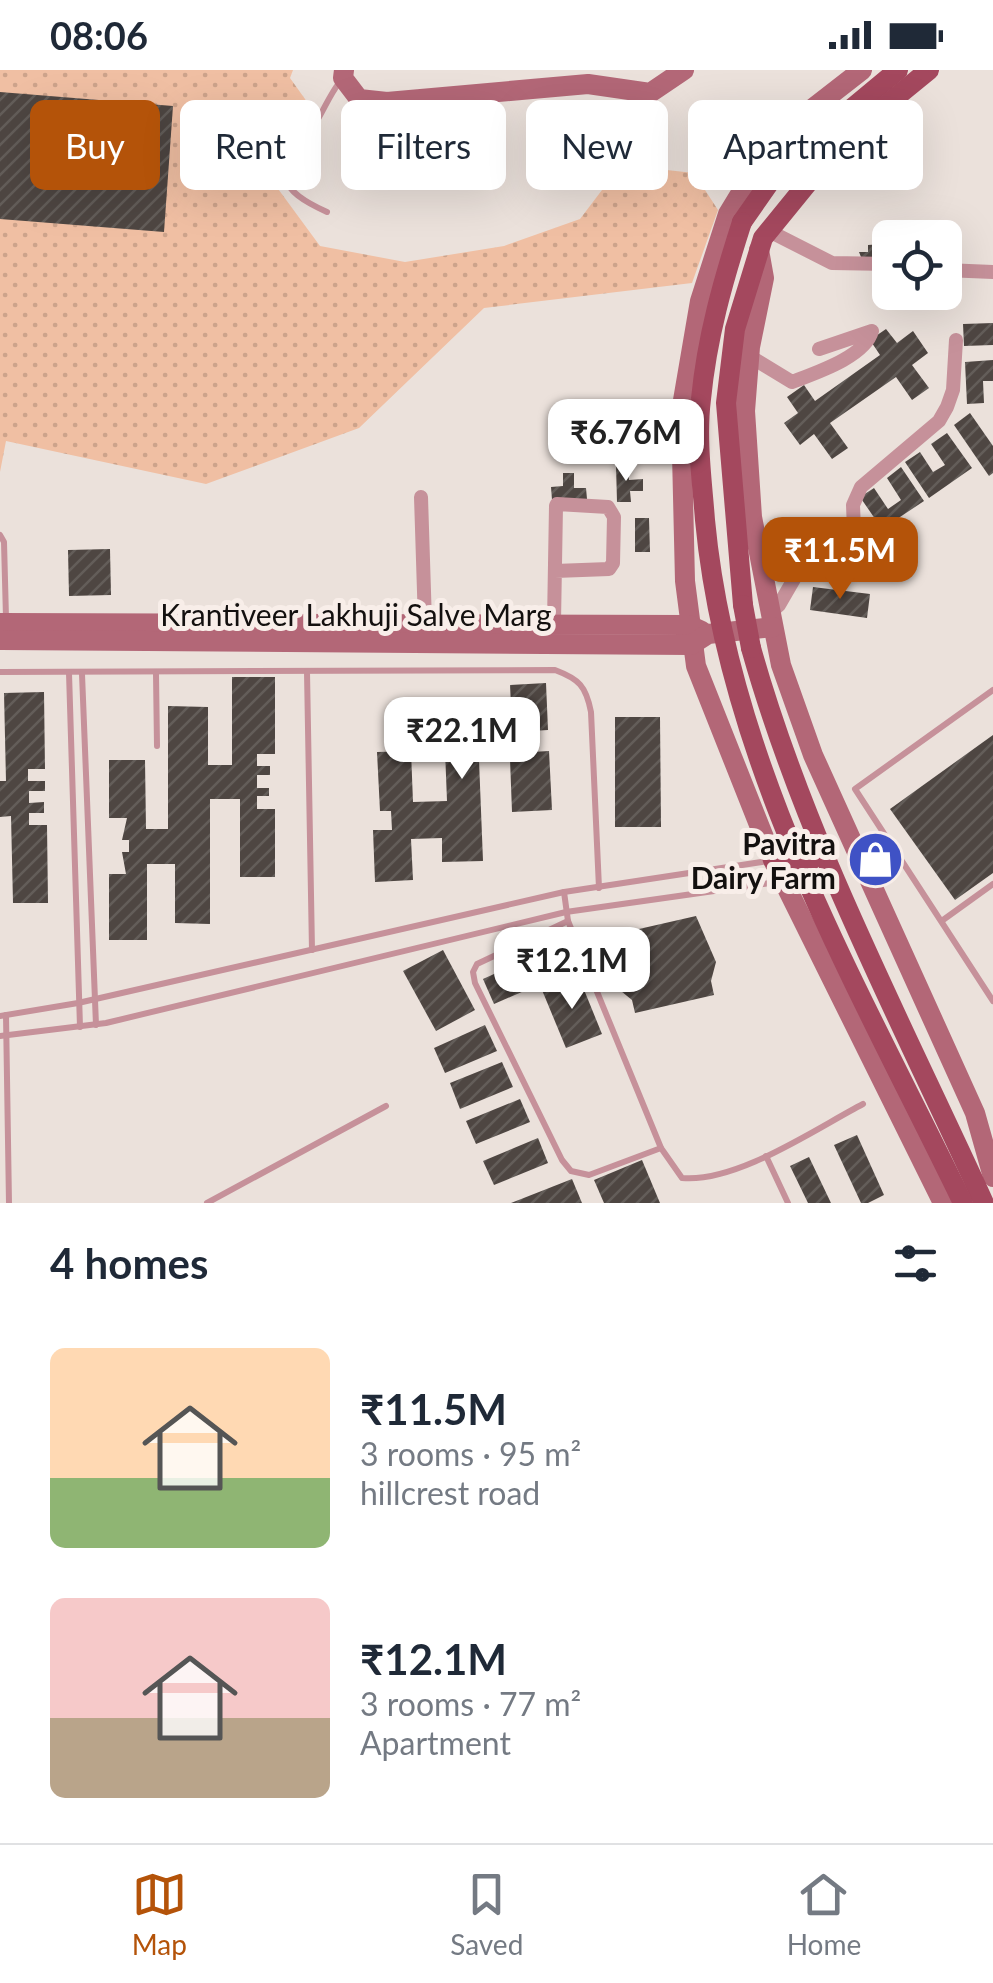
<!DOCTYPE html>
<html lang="en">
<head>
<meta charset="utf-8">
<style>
  body { margin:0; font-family:Lato,sans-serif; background:#f2f2f3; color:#1f2937; height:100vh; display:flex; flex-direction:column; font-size:38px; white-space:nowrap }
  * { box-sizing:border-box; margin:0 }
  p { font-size:32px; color:#747a83 }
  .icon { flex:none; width:55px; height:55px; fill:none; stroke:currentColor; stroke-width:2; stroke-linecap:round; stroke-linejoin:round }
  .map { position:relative; height:1133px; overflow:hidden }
  .sheet { display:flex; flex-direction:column; background:#fff; flex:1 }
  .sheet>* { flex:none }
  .top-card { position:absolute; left:30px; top:30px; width:935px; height:90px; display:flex; gap:20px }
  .fabs { position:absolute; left:872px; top:150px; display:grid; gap:20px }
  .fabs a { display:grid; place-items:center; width:90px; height:90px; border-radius:15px; background:#fff; box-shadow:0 10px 40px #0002; font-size:50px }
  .price { position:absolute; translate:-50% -85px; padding:0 22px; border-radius:20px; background:#fff; color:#222; font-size:32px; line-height:65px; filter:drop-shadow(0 2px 5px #0008) }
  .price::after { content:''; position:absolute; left:50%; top:60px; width:30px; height:22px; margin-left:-15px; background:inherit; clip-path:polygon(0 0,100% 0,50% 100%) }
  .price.current { background:#b45309; color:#fff }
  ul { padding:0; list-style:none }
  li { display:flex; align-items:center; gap:30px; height:250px; padding:0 50px }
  li span { display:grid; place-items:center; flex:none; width:280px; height:200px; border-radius:15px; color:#555 }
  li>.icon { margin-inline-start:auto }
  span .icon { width:120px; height:120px; fill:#fffc; stroke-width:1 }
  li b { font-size:42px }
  h2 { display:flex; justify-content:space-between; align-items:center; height:120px; padding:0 50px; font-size:42px }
  .pill { padding:0 35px; border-radius:15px; background:#fff; box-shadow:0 10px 40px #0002; font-size:35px; line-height:90px }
  .pill.current { background:#b45309; color:#fff }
  .status { display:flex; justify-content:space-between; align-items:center; height:70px; padding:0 50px; background:#fff; direction:ltr }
  .status svg { height:28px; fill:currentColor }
  .tab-bar { display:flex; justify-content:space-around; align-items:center; height:140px; border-top:2px solid #e0e1e3; background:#fff; font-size:28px; color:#747a83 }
  .tab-bar a { display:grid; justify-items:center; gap:5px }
  .tab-bar .current { color:#b45309 }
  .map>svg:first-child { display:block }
</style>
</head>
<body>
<div class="status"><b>08:06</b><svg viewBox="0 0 49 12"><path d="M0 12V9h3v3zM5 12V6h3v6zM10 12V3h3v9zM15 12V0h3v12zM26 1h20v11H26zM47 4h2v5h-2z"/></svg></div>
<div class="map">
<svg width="993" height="1133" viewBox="0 0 993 1133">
  <defs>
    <pattern id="grass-dots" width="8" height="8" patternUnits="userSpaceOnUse" patternTransform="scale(2.5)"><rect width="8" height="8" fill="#f0bfa3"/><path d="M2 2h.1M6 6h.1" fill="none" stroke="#cda38b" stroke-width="1.8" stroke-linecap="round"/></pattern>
    <pattern id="building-hatch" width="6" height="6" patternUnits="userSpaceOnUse" patternTransform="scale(2.5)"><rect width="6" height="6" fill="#4e4642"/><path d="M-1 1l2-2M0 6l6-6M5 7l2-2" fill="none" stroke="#635d59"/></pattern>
  </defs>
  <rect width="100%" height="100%" fill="#ebe1db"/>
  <!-- grass -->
  <polygon fill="url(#grass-dots)" points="0,0 293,0 290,8 310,36 280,76 273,112 320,176 405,192 504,176 580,149 621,95 694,103 718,140 692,213 484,238 359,358 206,414 6,371 0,402"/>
  <!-- building -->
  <g fill="url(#building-hatch)">
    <polygon points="0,22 173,36 164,162 0,149"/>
    <polygon points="882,174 882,189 861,187 859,182 868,182 868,175"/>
    <polygon points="993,253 993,275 964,276 963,254"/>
    <polygon points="886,259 897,273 913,261 928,283 912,295 929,318 912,330 896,307 830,353 848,378 832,389 814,364 800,375 784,353 798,343 787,327 804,315 815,331 880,285 870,270"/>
    <polygon points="993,290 993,311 983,311 984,333 967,334 965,292"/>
    <polygon points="625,333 626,344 647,344 647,357 628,358 629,369 612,370 610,334"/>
    <polygon points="970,343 993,376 993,403 989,406 954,355"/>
    <polygon points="947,363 972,398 929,428 905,392 920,382 933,402 945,395 931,374"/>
    <polygon points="628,394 629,410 643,409 643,421 630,421 631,432 617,432 616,395"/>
    <polygon points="901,397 924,431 882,459 860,427 874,418 888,439 901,430 887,408"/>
    <polygon points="563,403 574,403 574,418 586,418 587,429 552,430 551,417 563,416"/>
    <polygon points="635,448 649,448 650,482 635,482"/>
    <polygon points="110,479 111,525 69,526 68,480"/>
    <polygon points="813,517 870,524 867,548 810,540"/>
    <polygon points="232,607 275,607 275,684 257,684 257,696 270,696 270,705 257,705 257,718 269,718 269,726 257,726 257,739 275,739 275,807 240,807 240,729 210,729 210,854 175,853 175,794 147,794 147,870 109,870 109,804 126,804 122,782 129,782 129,770 122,770 127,748 109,748 109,690 145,690 146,759 168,759 168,636 208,637 208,695 232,695"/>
    <polygon points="546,613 548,660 531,661 532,682 549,681 552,740 512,742 510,689 479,690 483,791 442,792 442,768 411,769 413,810 375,812 373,760 392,760 391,741 380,741 377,682 411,681 413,732 447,731 443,629 481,627 483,656 512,655 510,615"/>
    <polygon points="44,622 45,699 28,699 28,711 45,711 45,721 29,721 29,733 44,732 44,743 29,743 29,755 47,755 48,833 13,833 11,746 0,747 0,711 6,711 4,623"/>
    <polygon points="615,647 660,647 661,757 615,757"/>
    <polygon points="993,665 993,803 955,830 890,739"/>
    <polygon points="696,846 716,892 711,911 714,925 635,943 632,930 616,917 611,890 620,877 617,864"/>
    <polygon points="554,877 565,903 494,934 483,909"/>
    <polygon points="443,880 475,940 436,961 403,901"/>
    <polygon points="578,905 602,964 566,978 542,920"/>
    <polygon points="485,955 497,981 445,1003 434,978"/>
    <polygon points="502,992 513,1017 460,1039 450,1013"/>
    <polygon points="520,1029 530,1052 476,1074 466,1051"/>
    <polygon points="857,1065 884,1125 868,1133 861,1133 834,1075"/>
    <polygon points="538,1068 548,1093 494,1115 483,1091"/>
    <polygon points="809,1087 831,1133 808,1133 790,1096"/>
    <polygon points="642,1090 660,1133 604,1133 594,1110"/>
    <polygon points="572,1109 582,1133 511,1133"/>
  </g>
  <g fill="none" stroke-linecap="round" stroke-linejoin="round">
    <!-- lane -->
    <g stroke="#c6919a" stroke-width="6">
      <path d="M327,142C263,113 288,100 315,54C324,40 329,26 339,13"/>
      <polyline points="0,465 4,472 6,548"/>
      <path d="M0,602L555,600C579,609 586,616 591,642L599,818"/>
      <polyline points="307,602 312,880"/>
      <polyline points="69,603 80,957"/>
      <polyline points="82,604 96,955"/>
      <polyline points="156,604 157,676"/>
      <polyline points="993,620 855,719 993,931"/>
      <path d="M564,822L568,851L661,1078L682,1108C737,1113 815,1059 863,1034"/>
      <polyline points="943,850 993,814"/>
      <polyline points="568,851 477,894 473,902 475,913 562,1090 571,1101 589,1105 661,1078"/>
      <polyline points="6,945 9,1133"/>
      <polyline points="0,946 78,933 564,822 768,791"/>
      <polyline points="0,966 106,953 566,842 777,812"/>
      <polyline points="766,1086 788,1133"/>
      <polyline points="207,1133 386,1036"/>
    </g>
    <!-- street -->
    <g stroke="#c6919a" stroke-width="14">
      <polyline points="769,161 832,193 890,194"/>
      <polyline points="945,200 993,202"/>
      <path d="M746,284L792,312C815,303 865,287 872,261L819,279"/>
      <polyline points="421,427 425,553"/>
      <polyline points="770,543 779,535 812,478 854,460 853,435 861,417 939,351 947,337 953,320 956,270"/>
      <polyline points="554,552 556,436 557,434 608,437 614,447 613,493 609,499 555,501"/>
    </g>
    <!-- secondary -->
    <g stroke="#b36777" stroke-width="20">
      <polyline points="344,0 343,8 359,29 387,32 588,14 650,23 684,0"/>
      <polyline points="862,0 803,46 756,98 728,144 700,231 681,342 685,511 696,596 773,790 943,1133"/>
      <polyline points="759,180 764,208 750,277 745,341 752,447 781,595 813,685 975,1043 993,1107"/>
      <polyline points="0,553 689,555 702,561"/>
      <polyline points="0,570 691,575 708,564 773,557"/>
    </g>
    <!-- primary -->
    <g stroke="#a4485e" stroke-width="20">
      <polyline points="742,152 779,99 898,0"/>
      <polyline points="743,535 726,333 735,259 763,168 842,71 929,0"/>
      <path d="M751,578C805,770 901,951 984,1133"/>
      <polyline points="773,790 824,781"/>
      <polyline points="783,811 814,788"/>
    </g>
    <!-- primary-bridge -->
    <g stroke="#a4485e" stroke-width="20">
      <path d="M742,152C723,211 707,267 701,329C696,369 702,410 705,450C728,696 857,914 963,1133"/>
      <polyline points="743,535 751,578"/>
    </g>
  </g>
  <!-- icons -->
  <defs>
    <symbol id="shop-disc" viewBox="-11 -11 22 22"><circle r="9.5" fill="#3f52c5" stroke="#f8eee9"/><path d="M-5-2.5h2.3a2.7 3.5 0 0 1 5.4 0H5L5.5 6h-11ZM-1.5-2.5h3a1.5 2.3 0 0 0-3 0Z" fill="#fff"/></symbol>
  </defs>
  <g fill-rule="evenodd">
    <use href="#shop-disc" x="844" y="758" width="63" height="63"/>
  </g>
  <g text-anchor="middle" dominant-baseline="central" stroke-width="10" stroke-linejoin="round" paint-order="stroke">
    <!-- street labels -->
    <g font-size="30" fill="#13100f" stroke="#f8eee9">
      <text x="356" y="544">Krantiveer Lakhuji Salve Marg</text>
    </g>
    <!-- poi labels -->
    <g font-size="30" font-weight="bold" fill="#13100f" stroke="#f8eee9" text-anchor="end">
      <text x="836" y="773">Pavitra<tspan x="836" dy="34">Dairy Farm</tspan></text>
    </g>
  </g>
</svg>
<div class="fabs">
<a><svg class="icon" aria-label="locate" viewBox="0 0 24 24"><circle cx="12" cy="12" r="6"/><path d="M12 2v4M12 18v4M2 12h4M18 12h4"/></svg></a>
</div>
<b class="price" style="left:626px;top:414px">₹6.76M</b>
<b class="price current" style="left:840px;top:532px">₹11.5M</b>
<b class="price" style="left:462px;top:712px">₹22.1M</b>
<b class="price" style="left:572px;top:942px">₹12.1M</b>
<div class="top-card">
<a class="pill current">Buy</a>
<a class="pill">Rent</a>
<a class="pill">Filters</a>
<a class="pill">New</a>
<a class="pill">Apartment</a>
</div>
</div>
<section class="sheet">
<h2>4 homes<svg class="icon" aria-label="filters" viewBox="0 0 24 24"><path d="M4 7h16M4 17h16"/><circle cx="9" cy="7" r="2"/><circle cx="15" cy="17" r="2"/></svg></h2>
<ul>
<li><span style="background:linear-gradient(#ffd9b3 65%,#8fb573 0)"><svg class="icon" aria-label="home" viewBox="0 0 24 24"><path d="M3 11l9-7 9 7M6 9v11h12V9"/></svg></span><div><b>₹11.5M</b><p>3 rooms · 95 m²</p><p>hillcrest road</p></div></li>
<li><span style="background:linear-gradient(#f6c9c9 60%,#b9a48a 0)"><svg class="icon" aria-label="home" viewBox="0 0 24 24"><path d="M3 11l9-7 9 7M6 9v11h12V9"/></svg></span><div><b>₹12.1M</b><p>3 rooms · 77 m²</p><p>Apartment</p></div></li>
</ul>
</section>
<nav class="tab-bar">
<a class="current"><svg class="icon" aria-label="map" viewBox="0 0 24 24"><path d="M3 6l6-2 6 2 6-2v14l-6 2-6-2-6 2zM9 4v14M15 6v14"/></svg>Map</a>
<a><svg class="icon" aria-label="saved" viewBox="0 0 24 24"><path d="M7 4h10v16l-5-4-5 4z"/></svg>Saved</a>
<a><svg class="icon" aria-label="home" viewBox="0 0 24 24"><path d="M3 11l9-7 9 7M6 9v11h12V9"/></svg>Home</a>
</nav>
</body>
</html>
